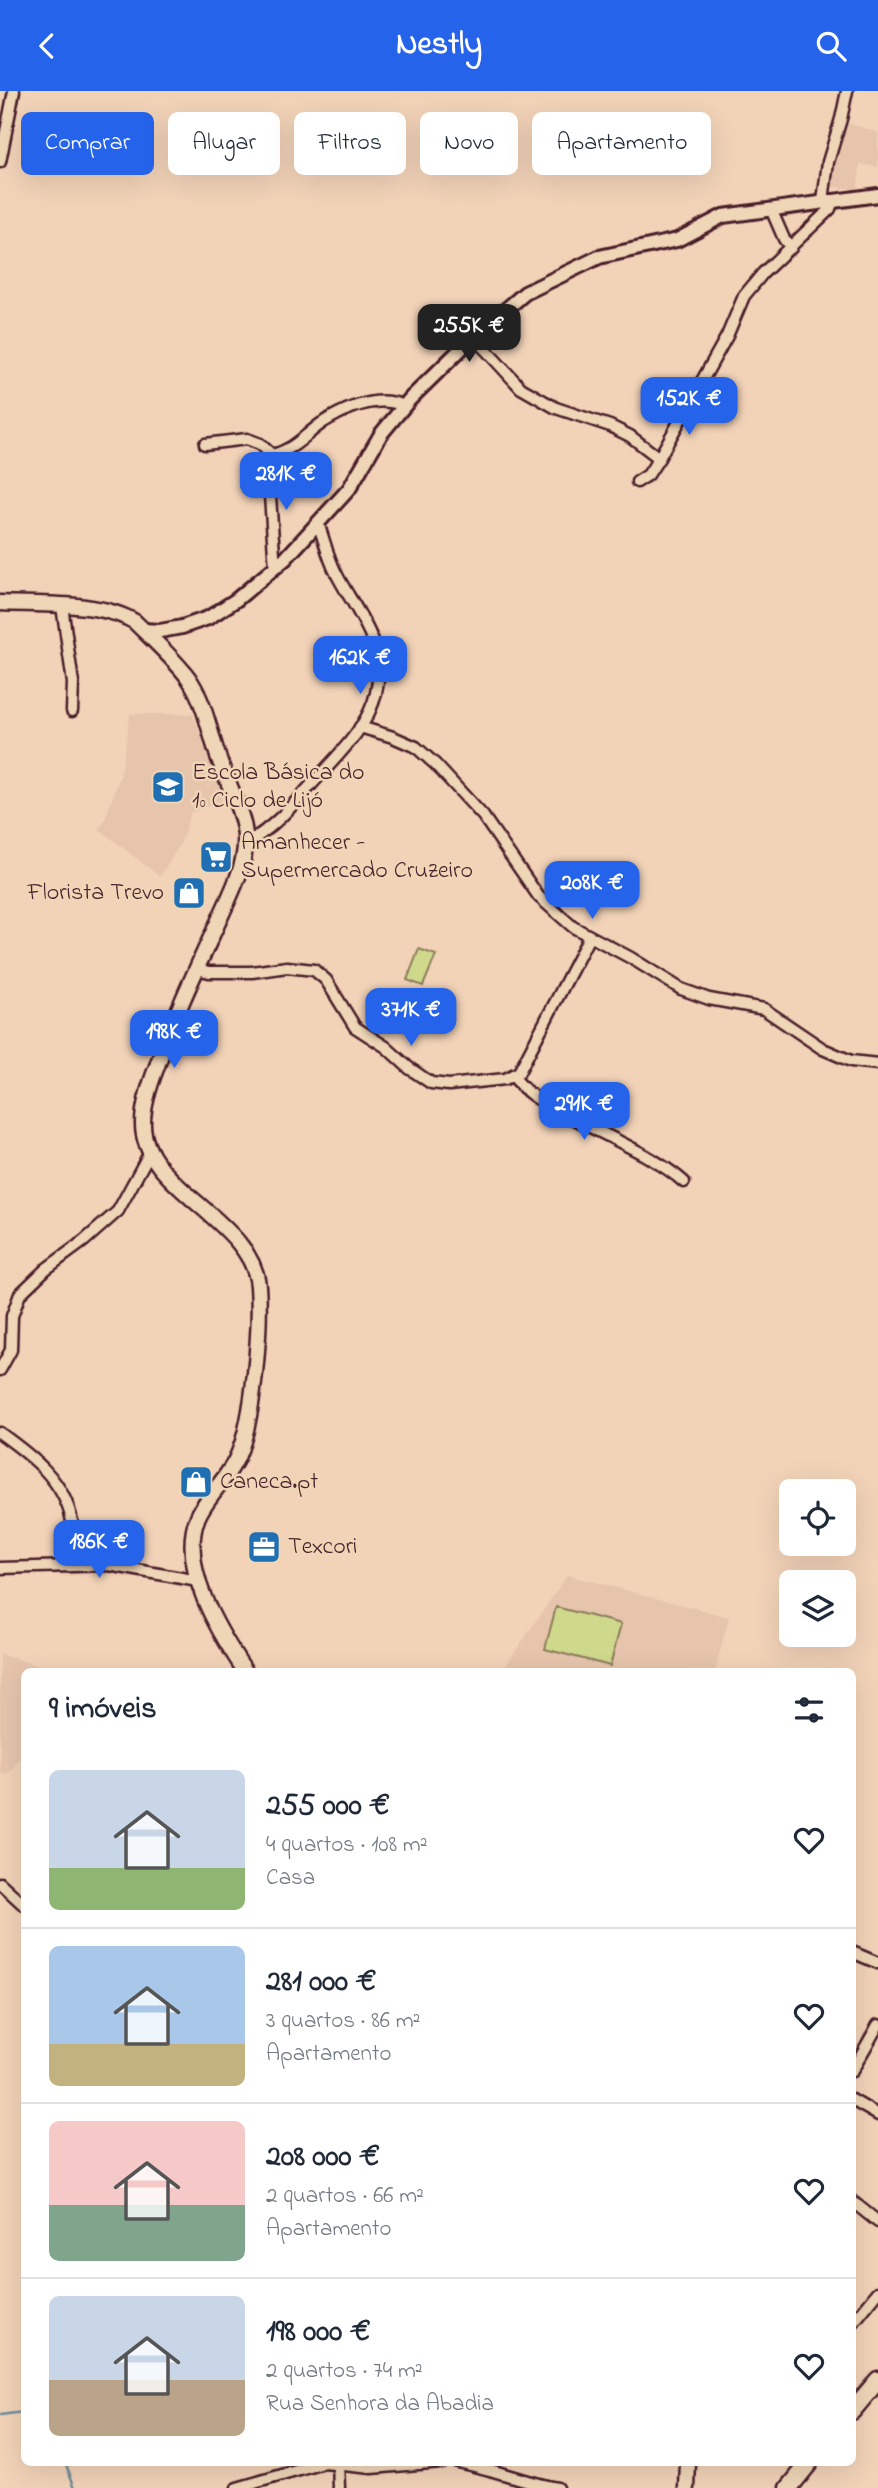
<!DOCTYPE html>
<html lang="pt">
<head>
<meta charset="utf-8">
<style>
  body { margin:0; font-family:"Indie Flower",sans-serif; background:#f6f6f7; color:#1f2937; height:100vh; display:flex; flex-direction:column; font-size:26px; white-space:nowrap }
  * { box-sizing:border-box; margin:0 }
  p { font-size:23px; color:#747a83 }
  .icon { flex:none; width:38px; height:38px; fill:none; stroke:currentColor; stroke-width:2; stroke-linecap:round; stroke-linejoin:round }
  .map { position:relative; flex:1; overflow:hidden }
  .side { position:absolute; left:21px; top:1577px; width:835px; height:798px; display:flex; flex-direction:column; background:#fff; border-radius:10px; box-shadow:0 7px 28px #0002 }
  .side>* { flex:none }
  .banner { position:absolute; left:21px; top:21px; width:836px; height:63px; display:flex; gap:14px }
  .buttons { position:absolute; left:779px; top:1388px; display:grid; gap:14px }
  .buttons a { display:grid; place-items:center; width:77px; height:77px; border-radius:10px; background:#fff; box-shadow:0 7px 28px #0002; font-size:35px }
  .price { position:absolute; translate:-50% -60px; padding:0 16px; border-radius:14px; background:#2563eb; color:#fff; font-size:23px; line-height:46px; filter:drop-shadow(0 2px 4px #0008) }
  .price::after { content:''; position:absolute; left:50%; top:42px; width:21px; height:16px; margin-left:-10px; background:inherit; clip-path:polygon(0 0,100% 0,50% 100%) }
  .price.on { background:#222; color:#fff }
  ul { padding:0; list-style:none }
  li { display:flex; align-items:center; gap:21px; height:175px; padding:0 28px }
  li+li { border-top:2px solid #e0e1e3 }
  li span { display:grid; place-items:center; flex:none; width:196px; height:140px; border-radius:10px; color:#555 }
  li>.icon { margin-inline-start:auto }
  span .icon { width:84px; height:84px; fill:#fffc; stroke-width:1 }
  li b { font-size:30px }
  h2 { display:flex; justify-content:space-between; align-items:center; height:84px; padding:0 28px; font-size:30px }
  .tag { padding:0 24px; border-radius:10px; background:#fff; box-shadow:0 7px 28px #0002; font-size:24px; line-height:63px }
  .tag.on { background:#2563eb; color:#fff }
  header { display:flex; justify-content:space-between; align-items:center; height:91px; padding:0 28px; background:#2563eb; color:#fff; font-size:32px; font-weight:800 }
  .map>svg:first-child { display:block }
</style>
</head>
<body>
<header><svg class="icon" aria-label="back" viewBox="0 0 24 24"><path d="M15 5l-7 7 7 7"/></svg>Nestly<svg class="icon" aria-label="search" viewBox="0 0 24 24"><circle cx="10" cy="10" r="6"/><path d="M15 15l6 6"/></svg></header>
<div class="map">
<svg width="878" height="2397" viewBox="0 0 878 2397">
  <rect width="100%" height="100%" fill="#f2d3b8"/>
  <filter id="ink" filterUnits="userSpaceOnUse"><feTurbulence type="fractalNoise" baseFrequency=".0143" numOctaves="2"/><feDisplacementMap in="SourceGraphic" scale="14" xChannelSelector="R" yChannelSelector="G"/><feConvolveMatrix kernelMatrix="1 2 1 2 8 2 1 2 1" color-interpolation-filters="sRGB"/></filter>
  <g filter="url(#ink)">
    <!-- built -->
    <g fill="#e7c5ad">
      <polygon points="843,31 878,41 878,76 860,73 858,98 830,96 831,71"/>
      <polygon points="130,623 193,623 225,710 191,721 181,751 160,786 99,738 104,731 121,682"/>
      <polygon points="567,1484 729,1526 715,1580 502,1580"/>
      <polygon points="0,1563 51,1578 50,1580 24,1580 24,1663 6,1685 0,1680"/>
    </g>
    <!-- green -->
    <g fill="#ced98c" stroke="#8c7c5c" stroke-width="2">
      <polygon points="419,858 436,864 423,895 407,889"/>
      <polygon points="556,1516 621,1533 610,1575 545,1558"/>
    </g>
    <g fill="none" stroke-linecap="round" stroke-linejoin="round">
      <!-- stream -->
      <g stroke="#708d9d" stroke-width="2.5">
        <polyline points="0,2324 24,2321"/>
        <polyline points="65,2371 75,2397"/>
      </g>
      <defs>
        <g id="minor">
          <polyline points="0,71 14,0"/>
          <polyline points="823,110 828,71 841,28 847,0"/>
          <polyline points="771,118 784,148 791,157"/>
          <polyline points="474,246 521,297 556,317 610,335 630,345 659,367 727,245 744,205 763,182 830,118 833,109"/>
          <path d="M205,353L247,348L260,353L272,364C294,359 305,344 322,332C346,317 377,303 404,315"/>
          <polyline points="272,364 270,405 275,477"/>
          <polyline points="637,391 648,384 659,367"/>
          <polyline points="62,515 73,592 72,620"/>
          <polyline points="360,636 393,646 416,656 435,673 483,725 539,806 573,836 631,867 681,898 709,908 764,918 823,958 851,970 878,973"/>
          <path d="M246,752C275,737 299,707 321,683C359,642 393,607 372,548C363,525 347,504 336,482C328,467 324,448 318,432"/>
          <polyline points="197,878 209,881 252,881 287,876 314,879 326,889 355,936 386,956 409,977 431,992 449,994 505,988 519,981 589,846"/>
          <path d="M513,984C524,1002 541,1010 560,1020C598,1042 651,1062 684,1091"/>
          <polyline points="0,1279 11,1259 12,1225 20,1203 46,1178 84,1150 118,1120 150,1061"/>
          <path d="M0,1342C32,1365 64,1389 72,1430C74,1444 73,1460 74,1474"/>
          <polyline points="0,1477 109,1474 198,1490"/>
          <polyline points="0,1792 24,1814"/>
          <polyline points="852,1861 878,1872"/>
          <polyline points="852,1980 878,1934"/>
          <polyline points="852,2009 878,2024"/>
          <polyline points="852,2110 878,2131"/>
          <polyline points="852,2233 878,2201"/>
          <path d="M457,2371C491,2377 523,2391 557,2397"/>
          <polyline points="338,2373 339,2397"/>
          <polyline points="237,2397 324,2372 372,2377 442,2371"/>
        </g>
        <polyline id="tertiary" points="143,539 160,540 182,536 208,527 236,509 285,468 349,398 381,343 410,308 466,253 525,202 599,166 677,149 723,125 878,104"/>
        <g id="secondary">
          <path d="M0,512C39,514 102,510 135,531C149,545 182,575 191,591C205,613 210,643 219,668C226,688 245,726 245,746C247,774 230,804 219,829C197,877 174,925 157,975C150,993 143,1013 143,1032C141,1096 253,1129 258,1195C261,1235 254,1328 238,1364C229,1387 205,1406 197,1428C179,1477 219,1541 245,1580"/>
          <polyline points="687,2397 688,2371"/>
        </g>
        <g id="primary">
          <polyline points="852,2320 878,2289"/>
          <polyline points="789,2397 810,2371"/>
        </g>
      </defs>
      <!-- minor casing -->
      <use href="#minor" stroke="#4a1f2b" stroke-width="15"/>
      <!-- tertiary casing -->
      <use href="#tertiary" stroke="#4a1f2b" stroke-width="18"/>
      <!-- secondary casing -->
      <use href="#secondary" stroke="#4a1f2b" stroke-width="19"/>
      <!-- primary casing -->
      <use href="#primary" stroke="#4a1f2b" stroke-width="21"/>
      <!-- minor -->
      <use href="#minor" stroke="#efd6b7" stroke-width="10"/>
      <!-- tertiary -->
      <use href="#tertiary" stroke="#efd6b7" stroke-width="12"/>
      <!-- secondary -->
      <use href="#secondary" stroke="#efd6b7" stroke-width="14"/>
      <!-- primary -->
      <use href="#primary" stroke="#efd6b7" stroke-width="16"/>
    </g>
  </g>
  <!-- icons -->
  <defs>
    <symbol id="school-square" viewBox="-11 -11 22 22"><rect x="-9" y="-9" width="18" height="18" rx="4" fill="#1f6fb2" stroke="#efd6b7"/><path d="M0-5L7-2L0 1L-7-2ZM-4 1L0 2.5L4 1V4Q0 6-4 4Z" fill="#fff"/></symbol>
    <symbol id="supermarket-square" viewBox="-11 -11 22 22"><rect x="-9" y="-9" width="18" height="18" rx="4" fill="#1f6fb2" stroke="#efd6b7"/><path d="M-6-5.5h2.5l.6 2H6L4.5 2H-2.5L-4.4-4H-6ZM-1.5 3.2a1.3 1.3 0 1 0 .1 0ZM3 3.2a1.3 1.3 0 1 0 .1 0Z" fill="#fff"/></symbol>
    <symbol id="shop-square" viewBox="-11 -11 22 22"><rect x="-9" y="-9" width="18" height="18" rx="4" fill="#1f6fb2" stroke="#efd6b7"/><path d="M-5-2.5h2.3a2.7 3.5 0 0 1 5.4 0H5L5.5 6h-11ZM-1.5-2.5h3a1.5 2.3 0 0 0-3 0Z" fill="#fff"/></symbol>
    <symbol id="office-square" viewBox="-11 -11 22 22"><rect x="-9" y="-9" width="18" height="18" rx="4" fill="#1f6fb2" stroke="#efd6b7"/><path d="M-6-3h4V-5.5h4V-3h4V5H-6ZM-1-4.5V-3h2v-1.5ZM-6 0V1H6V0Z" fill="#fff"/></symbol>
  </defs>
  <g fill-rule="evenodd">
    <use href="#school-square" x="149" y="677" width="38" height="38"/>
    <use href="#supermarket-square" x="197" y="747" width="38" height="38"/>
    <use href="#shop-square" x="170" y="783" width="38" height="38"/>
    <use href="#shop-square" x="177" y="1372" width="38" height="38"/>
    <use href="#office-square" x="245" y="1437" width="38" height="38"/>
  </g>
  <g text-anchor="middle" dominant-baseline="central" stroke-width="5" stroke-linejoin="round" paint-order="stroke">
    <!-- poi labels -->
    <g font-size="24" fill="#4a1f2b" stroke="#efd6b7" text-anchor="start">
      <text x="192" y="682">Escola Básica do<tspan x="192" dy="28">1º Ciclo de Lijó</tspan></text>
      <text x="241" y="752">Amanhecer -<tspan x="241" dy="28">Supermercado Cruzeiro</tspan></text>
      <text x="164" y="802" text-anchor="end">Florista Trevo</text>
      <text x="220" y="1391">Caneca.pt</text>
      <text x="288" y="1456">Texcori</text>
    </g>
  </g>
</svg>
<div class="buttons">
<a><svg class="icon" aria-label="locate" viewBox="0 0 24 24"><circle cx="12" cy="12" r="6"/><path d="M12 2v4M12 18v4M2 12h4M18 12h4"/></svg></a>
<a><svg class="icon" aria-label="layers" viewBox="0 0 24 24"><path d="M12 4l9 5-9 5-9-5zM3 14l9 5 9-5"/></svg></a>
</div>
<b class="price on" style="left:469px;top:273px">255K €</b>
<b class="price" style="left:689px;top:346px">152K €</b>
<b class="price" style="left:286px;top:421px">281K €</b>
<b class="price" style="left:360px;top:605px">162K €</b>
<b class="price" style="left:592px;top:830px">208K €</b>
<b class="price" style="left:411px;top:957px">371K €</b>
<b class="price" style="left:174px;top:979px">198K €</b>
<b class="price" style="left:584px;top:1051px">291K €</b>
<b class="price" style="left:99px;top:1489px">186K €</b>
<div class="banner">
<a class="tag on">Comprar</a>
<a class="tag">Alugar</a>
<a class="tag">Filtros</a>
<a class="tag">Novo</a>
<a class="tag">Apartamento</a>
</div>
<section class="side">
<h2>9 imóveis<svg class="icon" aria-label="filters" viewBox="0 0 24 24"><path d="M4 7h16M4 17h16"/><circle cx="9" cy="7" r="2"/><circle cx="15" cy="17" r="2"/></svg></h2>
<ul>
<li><span style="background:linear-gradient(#c9d6e8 70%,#8fb573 0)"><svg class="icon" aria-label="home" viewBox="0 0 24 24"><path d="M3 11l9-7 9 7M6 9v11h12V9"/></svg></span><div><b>255 000 €</b><p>4 quartos · 108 m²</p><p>Casa</p></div><svg class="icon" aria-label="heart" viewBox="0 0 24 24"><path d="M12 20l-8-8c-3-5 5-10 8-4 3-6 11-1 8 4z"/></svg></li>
<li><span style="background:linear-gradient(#a9c7e8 70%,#c2b280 0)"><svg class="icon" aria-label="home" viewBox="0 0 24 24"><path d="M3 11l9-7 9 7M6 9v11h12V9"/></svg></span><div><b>281 000 €</b><p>3 quartos · 86 m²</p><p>Apartamento</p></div><svg class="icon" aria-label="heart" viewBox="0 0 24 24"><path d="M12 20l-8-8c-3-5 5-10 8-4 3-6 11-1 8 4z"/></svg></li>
<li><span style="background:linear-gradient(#f6c9c9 60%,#7fa58c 0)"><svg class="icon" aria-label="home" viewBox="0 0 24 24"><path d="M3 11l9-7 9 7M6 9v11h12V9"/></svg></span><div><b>208 000 €</b><p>2 quartos · 66 m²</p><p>Apartamento</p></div><svg class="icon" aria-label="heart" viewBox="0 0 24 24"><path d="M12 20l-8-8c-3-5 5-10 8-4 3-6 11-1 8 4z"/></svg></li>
<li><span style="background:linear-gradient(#c9d6e8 60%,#b9a48a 0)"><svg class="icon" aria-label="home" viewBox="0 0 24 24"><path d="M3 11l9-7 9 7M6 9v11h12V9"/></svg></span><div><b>198 000 €</b><p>2 quartos · 74 m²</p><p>Rua Senhora da Abadia</p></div><svg class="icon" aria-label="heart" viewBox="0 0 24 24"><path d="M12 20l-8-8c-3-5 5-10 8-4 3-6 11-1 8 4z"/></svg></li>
</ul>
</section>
</div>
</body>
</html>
